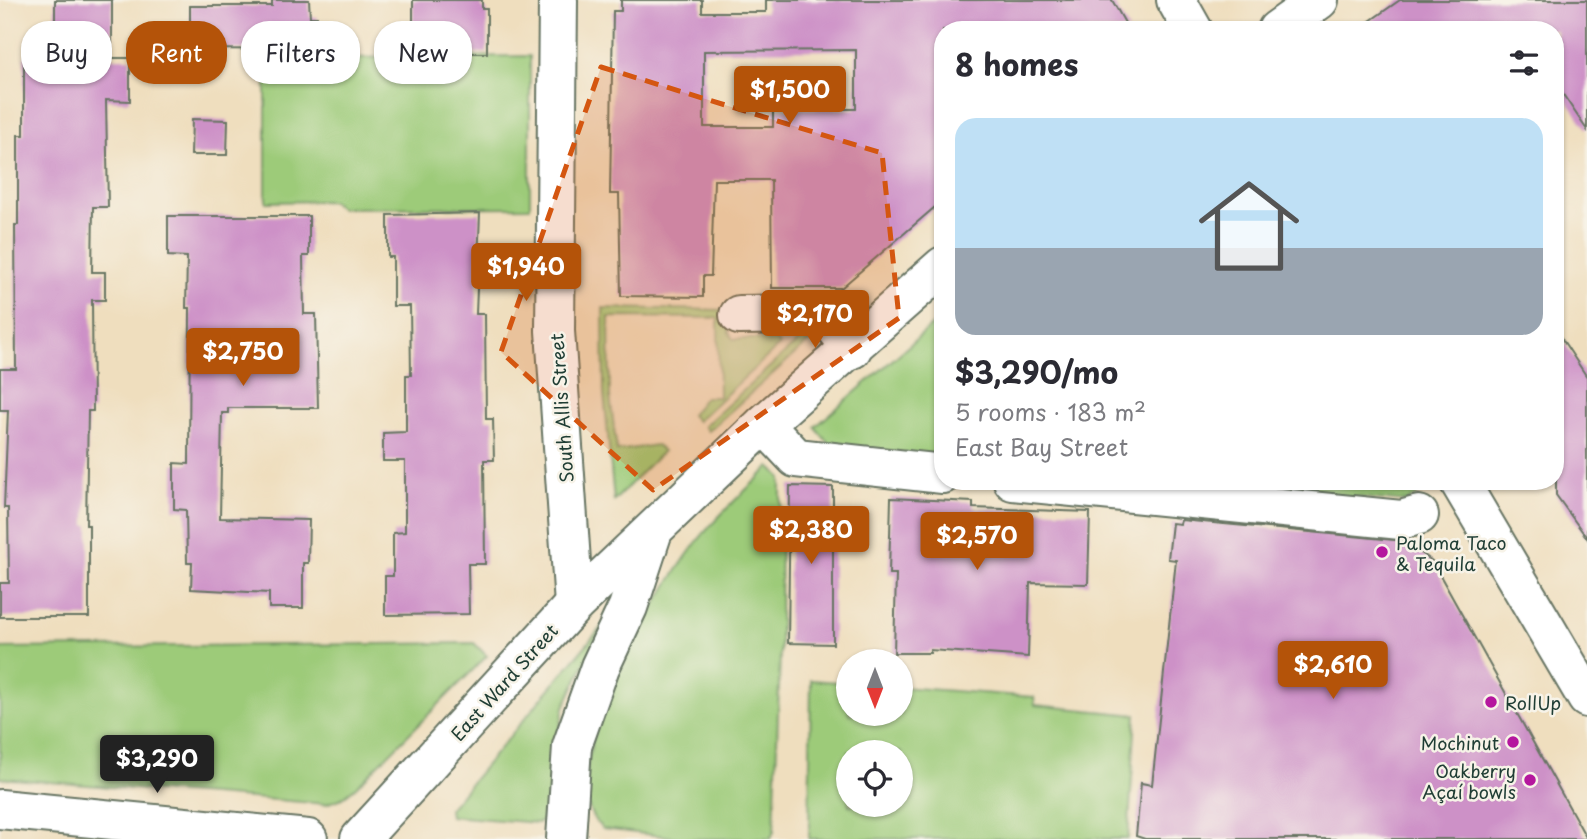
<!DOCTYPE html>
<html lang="en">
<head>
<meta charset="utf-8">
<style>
  body { margin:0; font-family:"Playpen Sans",sans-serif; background:#f7f7f7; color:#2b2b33; height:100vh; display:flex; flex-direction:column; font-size:26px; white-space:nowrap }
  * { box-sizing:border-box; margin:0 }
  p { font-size:23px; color:#7c7c81 }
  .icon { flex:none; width:38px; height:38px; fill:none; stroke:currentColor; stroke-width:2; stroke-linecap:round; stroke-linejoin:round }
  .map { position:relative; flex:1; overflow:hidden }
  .details { position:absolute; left:934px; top:21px; width:630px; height:469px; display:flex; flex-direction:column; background:#fff; border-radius:28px; box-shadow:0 2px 5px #0004 }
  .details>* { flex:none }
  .guide { position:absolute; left:21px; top:21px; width:665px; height:63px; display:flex; gap:14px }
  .needle { width:46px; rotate:180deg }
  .controls { position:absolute; left:836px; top:649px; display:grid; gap:14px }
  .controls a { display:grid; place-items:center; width:77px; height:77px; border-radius:50%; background:#fff; box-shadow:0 2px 5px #0004; font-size:35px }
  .price { position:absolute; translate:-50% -60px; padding:0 16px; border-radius:7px; background:#b45309; color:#fff; font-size:23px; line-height:46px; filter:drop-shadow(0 2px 4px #0008) }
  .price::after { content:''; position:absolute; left:50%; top:42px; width:21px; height:16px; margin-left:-10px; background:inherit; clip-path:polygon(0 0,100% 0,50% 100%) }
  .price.active { background:#222; color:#fff }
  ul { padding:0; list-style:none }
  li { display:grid; align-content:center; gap:14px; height:371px; padding:0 21px }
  li span { display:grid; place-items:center; height:217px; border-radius:21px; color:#555 }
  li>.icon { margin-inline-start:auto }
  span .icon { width:126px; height:126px; fill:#fffc; stroke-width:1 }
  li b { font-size:30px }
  h2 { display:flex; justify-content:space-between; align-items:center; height:84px; padding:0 21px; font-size:30px }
  .tag { padding:0 24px; border-radius:28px; background:#fff; box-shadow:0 2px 5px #0004; font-size:24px; line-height:63px }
  .tag.active { background:#b45309; color:#fff }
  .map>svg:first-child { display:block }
</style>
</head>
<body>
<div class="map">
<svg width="1587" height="839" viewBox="0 0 1587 839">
  <rect width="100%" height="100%" fill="#f7f3e8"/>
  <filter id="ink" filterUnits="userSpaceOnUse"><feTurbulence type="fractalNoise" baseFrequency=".0143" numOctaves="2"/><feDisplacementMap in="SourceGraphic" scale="14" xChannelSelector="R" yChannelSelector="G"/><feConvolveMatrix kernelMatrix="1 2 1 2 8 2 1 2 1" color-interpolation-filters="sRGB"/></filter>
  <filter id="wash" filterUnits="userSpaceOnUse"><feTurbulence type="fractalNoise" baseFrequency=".00686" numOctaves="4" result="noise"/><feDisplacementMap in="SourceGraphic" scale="28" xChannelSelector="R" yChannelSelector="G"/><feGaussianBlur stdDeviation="1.57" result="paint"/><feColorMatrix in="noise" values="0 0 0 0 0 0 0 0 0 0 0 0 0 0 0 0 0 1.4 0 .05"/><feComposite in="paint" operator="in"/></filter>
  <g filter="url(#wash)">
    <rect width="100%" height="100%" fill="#efdebe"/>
    <!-- green -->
    <g fill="#9dcb79" stroke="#5e8456" stroke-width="2" fill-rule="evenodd">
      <polygon points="530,56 530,207 340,208 331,201 266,202 266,68 325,68 339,58"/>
      <polygon points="603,308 729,310 729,332 733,339 774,339 780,345 697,421 691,415 705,397 719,397 718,318 609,317 610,396 617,451 656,445 663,451 614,501 604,393"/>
      <polygon points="943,316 943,457 832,447 815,427"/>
      <polygon points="805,335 810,341 708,431 704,426"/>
      <path d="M770,467L781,477L780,654L774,832L770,839H688L603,829C542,778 660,591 696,543C718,515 745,491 770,467Z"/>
      <polygon points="1194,481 1410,481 1418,494 1407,502"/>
      <polygon points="603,625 564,707 557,744 553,814 538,823 450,816 449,809"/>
      <polygon points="474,643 487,656 356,787 342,798 326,804 0,778 0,648"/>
      <path d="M811,680L849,683V714H901V687L1034,697L1035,705L1136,715L1128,839H809ZM849,752H901V805H849Z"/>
    </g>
    <g id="blocks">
      <!-- building -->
      <g fill="#cd91c7" fill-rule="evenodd">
        <polygon points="55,0 112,0 112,58 130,58 130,101 106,100 108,207 93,207 92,272 105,272 105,300 92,300 93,411 88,411 86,525 89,525 89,617 0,617 0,583 9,583 8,508 4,508 8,410 0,410 0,369 16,369 15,225 18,225 18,135 24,135 24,57 55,57"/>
        <polygon points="272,0 309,0 310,17 317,17 317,50 190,49 190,6 272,6"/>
        <polygon points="413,0 482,0 482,9 487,9 487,53 413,53"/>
        <path d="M621,0H702V12H766V0H1112L1129,30H943V200L841,288H772L771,180H714L711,276H703V297L621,296L619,194H610L613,11H621ZM856,50V109H773V127H704V51Z"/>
        <polygon points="1400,0 1587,0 1587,130 1556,84 1556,30 1357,30"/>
        <polygon points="192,119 228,120 227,155 191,155"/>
        <polygon points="480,213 476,314 485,314 486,419 493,419 494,460 484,460 485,564 468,564 469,614 385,615 385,576 393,576 393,533 405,532 405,461 383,461 383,433 406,432 406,375 411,375 410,306 393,306 393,257 388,257 388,215"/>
        <polygon points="168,216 309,216 309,256 303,256 304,314 316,314 318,408 228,408 228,413 222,413 220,518 309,520 308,563 303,563 303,608 269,608 269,593 191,589 192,563 187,563 186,510 174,509 174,463 189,464 190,308 186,308 187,257 168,256"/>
        <polygon points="1556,330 1587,377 1587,538 1556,495"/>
        <polygon points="790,486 833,487 833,644 788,643"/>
        <polygon points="891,498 973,502 973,508 1090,512 1088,584 1030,583 1028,657 930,650 930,653 894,653 896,574 889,574"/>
        <polygon points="1181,520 1405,541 1432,561 1587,839 1145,839 1136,836 1141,783 1152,785 1176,560 1168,559 1172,523 1180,524"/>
      </g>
    </g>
  </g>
  <g filter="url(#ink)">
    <use href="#blocks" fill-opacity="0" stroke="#687564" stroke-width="2"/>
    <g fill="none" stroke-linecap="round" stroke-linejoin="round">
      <defs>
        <g id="minor">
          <polyline points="558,0 555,331 574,605"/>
          <polyline points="1277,30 1319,0"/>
          <polyline points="739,315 825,314 852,349"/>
          <polyline points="764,424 796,458 943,474"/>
          <polyline points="1013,481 1401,520 1419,515"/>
          <polyline points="360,839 574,605 764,424 943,266"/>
          <polyline points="566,839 572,746 600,667 628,607 652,534"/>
        </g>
        <g id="major">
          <polyline points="1176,0 1193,30"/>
          <polyline points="1459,481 1587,698"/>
          <polyline points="0,809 308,839"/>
        </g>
      </defs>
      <!-- minor casing -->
      <use href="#minor" stroke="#687564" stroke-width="42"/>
      <!-- major casing -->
      <use href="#major" stroke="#687564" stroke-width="42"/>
      <!-- minor -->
      <use href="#minor" stroke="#fff" stroke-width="38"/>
      <!-- major -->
      <use href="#major" stroke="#fff" stroke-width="38"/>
    </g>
  </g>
  <!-- marked area -->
  <path fill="#d45610" fill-opacity="0.2" stroke="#d45610" stroke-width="5" stroke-dasharray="14 9" stroke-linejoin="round" d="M601,67L882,153L899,318L653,490L501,352Z"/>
  <!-- markers -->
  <g fill="#b5179e" stroke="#f7f3e8" stroke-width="2.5">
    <circle cx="1382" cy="552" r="7"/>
    <circle cx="1491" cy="702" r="7"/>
    <circle cx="1513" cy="742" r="7"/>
    <circle cx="1530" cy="780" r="7"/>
  </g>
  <g text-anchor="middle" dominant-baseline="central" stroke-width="5" stroke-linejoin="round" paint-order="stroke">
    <!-- street labels -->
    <g font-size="18" fill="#1f3d34" stroke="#f7f3e8">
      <text transform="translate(561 408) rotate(-94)">South Allis Street</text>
      <text transform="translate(504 682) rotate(-48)">East Ward Street</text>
    </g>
    <!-- poi labels -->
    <g font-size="18" fill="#1f3d34" stroke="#f7f3e8" text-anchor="start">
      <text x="1396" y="542">Paloma Taco<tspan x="1396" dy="21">&amp; Tequila</tspan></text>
      <text x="1505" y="702">RollUp</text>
      <text x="1499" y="742" text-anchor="end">Mochinut</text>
      <text x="1516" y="770" text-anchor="end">Oakberry<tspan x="1516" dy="21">Açaí bowls</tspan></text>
    </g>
  </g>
</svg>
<div class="controls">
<a><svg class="needle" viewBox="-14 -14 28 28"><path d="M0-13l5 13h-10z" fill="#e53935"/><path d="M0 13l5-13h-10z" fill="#7c7c81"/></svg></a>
<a><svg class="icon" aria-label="locate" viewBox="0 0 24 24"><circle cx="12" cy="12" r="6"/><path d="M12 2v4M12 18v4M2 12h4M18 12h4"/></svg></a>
</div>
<b class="price" style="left:790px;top:126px">$1,500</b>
<b class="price" style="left:526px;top:303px">$1,940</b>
<b class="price" style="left:815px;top:350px">$2,170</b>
<b class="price" style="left:243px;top:388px">$2,750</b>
<b class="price" style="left:811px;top:566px">$2,380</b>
<b class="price" style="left:977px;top:572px">$2,570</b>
<b class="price" style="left:1333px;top:701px">$2,610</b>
<b class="price active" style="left:157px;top:795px">$3,290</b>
<div class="guide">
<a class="tag">Buy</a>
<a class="tag active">Rent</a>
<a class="tag">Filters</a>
<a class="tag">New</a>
</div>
<section class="details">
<h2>8 homes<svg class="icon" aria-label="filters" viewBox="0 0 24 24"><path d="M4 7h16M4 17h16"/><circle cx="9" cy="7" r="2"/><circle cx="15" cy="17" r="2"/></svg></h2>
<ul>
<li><span style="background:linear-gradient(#bfe0f5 60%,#9aa5b1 0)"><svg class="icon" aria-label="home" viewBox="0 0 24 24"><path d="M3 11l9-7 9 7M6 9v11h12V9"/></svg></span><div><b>$3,290/mo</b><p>5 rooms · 183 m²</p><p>East Bay Street</p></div></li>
</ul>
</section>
</div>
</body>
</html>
